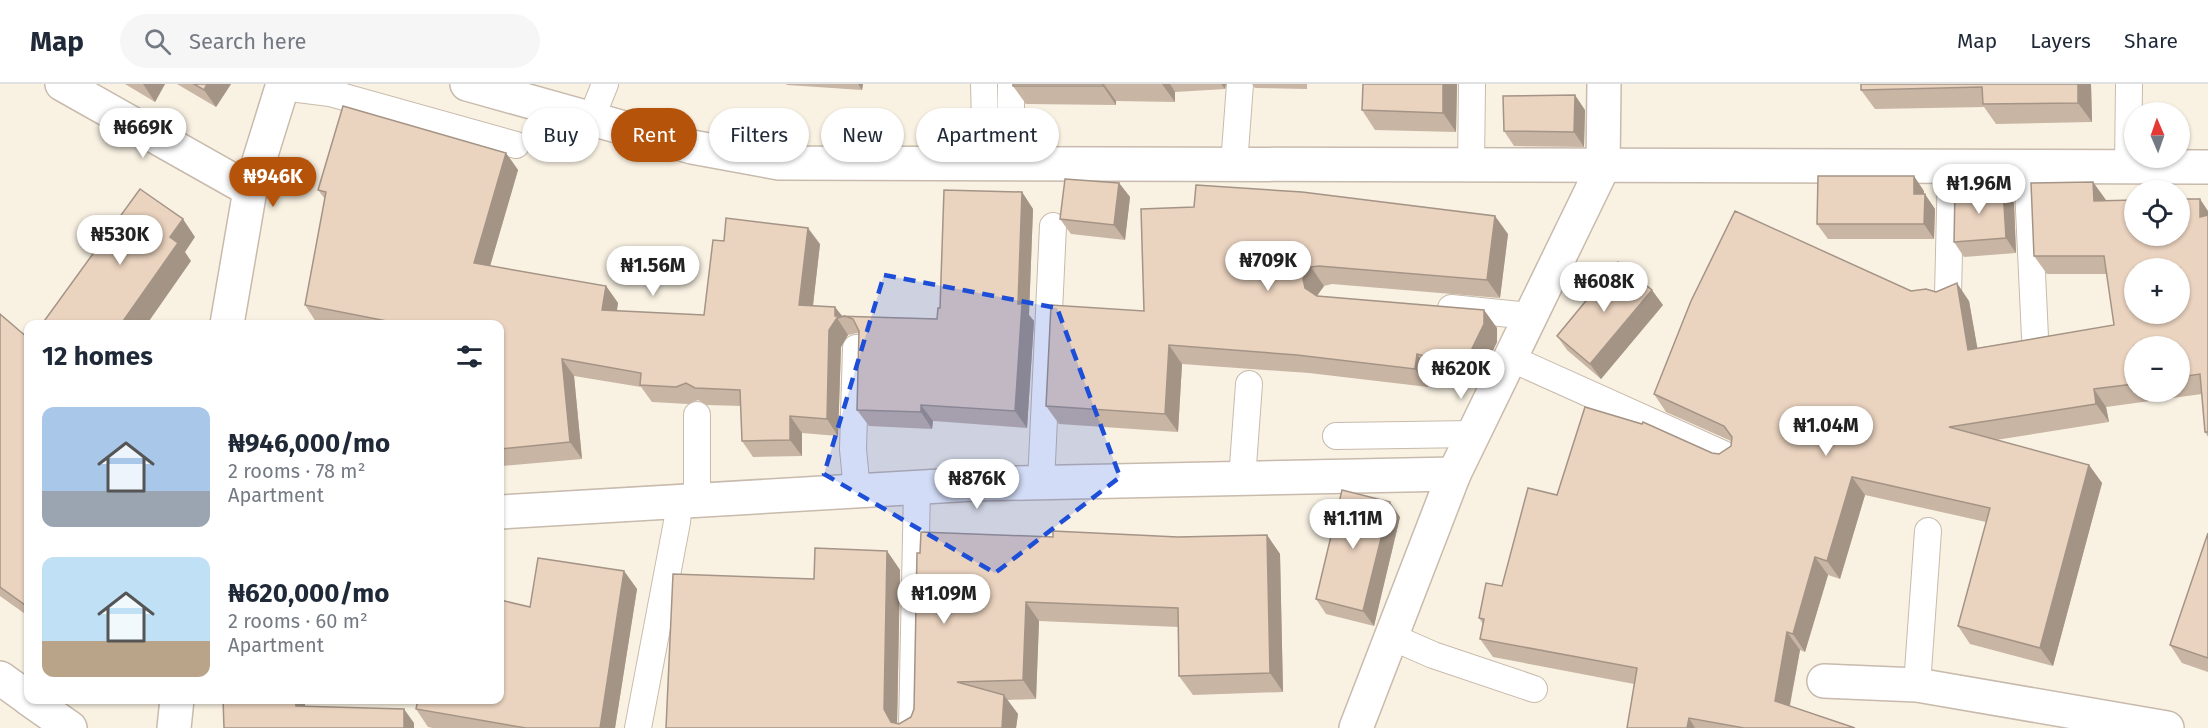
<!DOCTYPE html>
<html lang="en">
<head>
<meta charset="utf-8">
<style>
  body { margin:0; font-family:"Fira Sans",sans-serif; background:#f6f6f7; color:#1f2937; height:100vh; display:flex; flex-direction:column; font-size:22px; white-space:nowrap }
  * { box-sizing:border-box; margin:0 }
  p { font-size:20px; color:#747a83 }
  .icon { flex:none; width:33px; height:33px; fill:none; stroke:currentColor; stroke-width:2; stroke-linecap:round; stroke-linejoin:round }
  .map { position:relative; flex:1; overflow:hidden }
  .side { position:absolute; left:24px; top:236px; width:480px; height:384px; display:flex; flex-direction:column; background:#fff; border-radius:12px; box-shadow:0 2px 4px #0004 }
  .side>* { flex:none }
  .top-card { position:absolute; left:522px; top:24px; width:570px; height:54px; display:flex; gap:12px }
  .needle { width:39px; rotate:358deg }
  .fabs { position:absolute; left:2124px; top:18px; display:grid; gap:12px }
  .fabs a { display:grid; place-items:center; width:66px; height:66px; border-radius:50%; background:#fff; box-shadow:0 2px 4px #0004; font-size:30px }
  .price { position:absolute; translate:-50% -51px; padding:0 14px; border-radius:21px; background:#fff; color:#222; font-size:20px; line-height:39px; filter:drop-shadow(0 2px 3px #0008) }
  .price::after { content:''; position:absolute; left:50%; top:36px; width:18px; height:14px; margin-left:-9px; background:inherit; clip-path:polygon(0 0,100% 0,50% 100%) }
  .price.active { background:#b45309; color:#fff }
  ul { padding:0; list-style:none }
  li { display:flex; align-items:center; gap:18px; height:150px; padding:0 18px }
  li span { display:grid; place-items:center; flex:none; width:168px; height:120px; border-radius:12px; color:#555 }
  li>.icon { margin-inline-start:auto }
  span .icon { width:72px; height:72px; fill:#fffc; stroke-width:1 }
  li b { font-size:26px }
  h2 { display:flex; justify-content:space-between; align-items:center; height:72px; padding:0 18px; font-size:26px }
  .chip { padding:0 21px; border-radius:27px; background:#fff; box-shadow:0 2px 4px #0004; font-size:21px; line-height:54px }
  .chip.active { background:#b45309; color:#fff }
  header { display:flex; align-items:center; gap:36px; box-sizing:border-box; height:84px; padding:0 30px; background:#fff; border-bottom:2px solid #e0e1e3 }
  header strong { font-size:28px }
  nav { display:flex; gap:33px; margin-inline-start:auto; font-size:21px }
  .search { width:420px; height:54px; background:#f6f6f7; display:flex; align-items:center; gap:15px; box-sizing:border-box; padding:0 21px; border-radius:33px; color:#747a83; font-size:22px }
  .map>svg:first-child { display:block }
</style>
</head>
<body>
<header>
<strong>Map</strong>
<div class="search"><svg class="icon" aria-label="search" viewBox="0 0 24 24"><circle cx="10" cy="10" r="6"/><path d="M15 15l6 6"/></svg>Search here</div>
<nav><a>Map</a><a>Layers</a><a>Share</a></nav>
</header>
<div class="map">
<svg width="2208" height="644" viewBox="0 0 2208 644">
  <rect width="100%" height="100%" fill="#f9f2e3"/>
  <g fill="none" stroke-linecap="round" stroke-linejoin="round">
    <defs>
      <g id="lane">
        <polyline points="984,0 986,80"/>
        <polyline points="282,3 330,9 516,61"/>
        <polyline points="591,35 605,0"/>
        <polyline points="1011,80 1011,0"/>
        <polyline points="1234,81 1240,0"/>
        <polyline points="1471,83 1472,0"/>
        <polyline points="2027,83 2035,253"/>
        <polyline points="2128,83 2129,0"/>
        <polyline points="1948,211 1951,83"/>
        <polyline points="1451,224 1530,232"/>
        <polyline points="856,264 853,365 857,407"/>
        <polyline points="1510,274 1730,373"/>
        <polyline points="697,331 697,416"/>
        <polyline points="1336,352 1473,350"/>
        <polyline points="1242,395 1249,300"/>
        <polyline points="1041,399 1053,142"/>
        <polyline points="1392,553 1433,571 1534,605"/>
        <polyline points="1917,601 1928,447"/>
        <polyline points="638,644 677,438 679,417"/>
        <polyline points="912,644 917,404"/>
      </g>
      <g id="street">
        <polyline points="62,0 250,106"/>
        <polyline points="467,0 692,63 779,79 2208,83"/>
        <polyline points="227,240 250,106 283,0"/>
        <polyline points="500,428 974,400 1454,390"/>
        <polyline points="0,594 28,614"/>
        <polyline points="1824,597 1917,601 2167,644"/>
        <polyline points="29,615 70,644"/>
        <polyline points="174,644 177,615"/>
        <polyline points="1356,644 1454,390 1603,83 1604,0"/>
      </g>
    </defs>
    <!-- lane casing -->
    <use href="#lane" stroke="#c8baac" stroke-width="28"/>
    <!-- street casing -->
    <use href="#street" stroke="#c8baac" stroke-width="36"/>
    <!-- lane -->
    <use href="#lane" stroke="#fff" stroke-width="26"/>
    <!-- street -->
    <use href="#street" stroke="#fff" stroke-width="33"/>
  </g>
  <!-- wall -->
  <g fill="#c9b5a4" fill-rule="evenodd">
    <polygon points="125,0 165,0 155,18"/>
    <polygon points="177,0 231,0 216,23"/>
    <polygon points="786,0 863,0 862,6 787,1"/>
    <polygon points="1013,0 1226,0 1225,5 1175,8 1175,18 1116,17 1116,21 1026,20 1013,2"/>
    <polygon points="1252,0 1307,0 1307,5 1255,4"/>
    <polygon points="1363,0 1457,0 1456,48 1375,46 1362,26"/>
    <polygon points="1861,0 2091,0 2092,38 1996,40 1984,23 1875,25 1861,6"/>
    <polygon points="1585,26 1584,63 1514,62 1504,47"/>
    <polygon points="506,69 518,86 490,182 606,202 618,219 617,227 704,231 724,157 820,160 813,222 842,232 937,235 940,224 1022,108 1033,125 1029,231 1034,237 1027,344 933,337 932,345 869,342 857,326 859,250 857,249 848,251 841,263 838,352 802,349 802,372 753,373 742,357 741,322 707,321 698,316 688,320 652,318 641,303 574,292 582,375 502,382 500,379 500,240 326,240 316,238 305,221 325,115 318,106"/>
    <path d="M2093,98L2106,117L2208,127V353L2205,348L2202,310L2106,323L2109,338L1996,356L2089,381L2102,399L2053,582L1970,560L1958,542L1986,438L1865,411L1840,495L1828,491L1805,568L1800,566L1790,622L1855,644H1627L1634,600L1493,573L1480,555L1483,540L1479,534L1502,502L1557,411L1712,369L1719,370L1731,362V357L1666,328L1654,310L1911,207L1936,208L1969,217L1977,264L2114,241L2107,190H2047L2034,172ZM2134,262H2180V308H2134Z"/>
    <polygon points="1119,99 1130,113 1125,156 1071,150 1060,135"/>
    <polygon points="1924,107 1924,110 1935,125 1934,155 1828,155 1817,140"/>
    <polygon points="2014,119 2016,169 1964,173 1954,158"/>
    <polygon points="1194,123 1508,150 1500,214 1332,200 1324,202 1317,212 1484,226 1497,244 1497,258 1476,302 1429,288 1428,303 1309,289 1182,280 1178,348 1059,340 1046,322 1144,227"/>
    <polygon points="1663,221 1601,295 1567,266 1557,252"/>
    <polygon points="0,230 28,254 28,532 0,512"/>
    <polygon points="1400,433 1374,542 1326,530 1316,515"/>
    <polygon points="2208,449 2208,588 2182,579 2170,561"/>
    <polygon points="1267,451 1280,470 1283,608 1193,611 1179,592 1178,543 1039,537 1036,615 1007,616 1018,630 1016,644 666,644 814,495 887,467 900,486 897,640 899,640 911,633 1053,453 1178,453"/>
    <polygon points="624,487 637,505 615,644 433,644 428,643 416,625 530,523"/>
  </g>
  <!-- shaded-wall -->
  <g fill="#a49486">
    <polygon points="143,0 165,0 155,18"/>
    <polygon points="207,0 231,0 216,23 204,6"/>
    <polygon points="858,0 863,0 862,6"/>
    <polygon points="1103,0 1104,0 1116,17 1116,21 1103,2"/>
    <polygon points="1162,0 1170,0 1175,8 1175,18"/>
    <polygon points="1221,0 1226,0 1225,5"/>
    <polygon points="1443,0 1457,0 1456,48 1443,29"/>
    <polygon points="2078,0 2091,0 2092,38 2078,19"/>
    <polygon points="1575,11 1585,26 1584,63 1574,48"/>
    <polygon points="506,69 518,86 486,196 474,179"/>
    <polygon points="1914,92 1924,107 1924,115 1925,110 1935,125 1934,155 1924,140 1914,110"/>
    <polygon points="2093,98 2106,116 2106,135 2094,117"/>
    <polygon points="1119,99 1130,113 1125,156 1114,141"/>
    <polygon points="2003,104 2014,119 2016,169 2006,154"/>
    <polygon points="1022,108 1033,125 1029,231 1034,237 1027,344 1015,327"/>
    <polygon points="2200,115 2208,127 2208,144 2200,133"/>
    <polygon points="1495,132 1508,150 1500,214 1487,196"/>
    <polygon points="183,135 195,153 185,168 191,177 147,240 121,240 170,153"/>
    <polygon points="808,144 820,160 811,238 799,221"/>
    <polygon points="1311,183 1324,202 1316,213 1305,204 1303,195"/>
    <polygon points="1957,199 1969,217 1981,284 1968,266"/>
    <polygon points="606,202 618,219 614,243 602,226"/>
    <polygon points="1652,206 1663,221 1601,295 1590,280"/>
    <polygon points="835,223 843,233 835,232"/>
    <polygon points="1484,226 1497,244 1497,258 1476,302 1463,283"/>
    <polygon points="837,234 848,251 841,263 838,352 827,335 829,246"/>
    <polygon points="1169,261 1182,280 1178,348 1165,330"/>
    <polygon points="1417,270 1429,288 1428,303 1415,285"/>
    <polygon points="562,275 574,292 582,375 570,358"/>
    <polygon points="2094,305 2106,323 2109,338 2096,320"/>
    <polygon points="921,321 933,337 932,345 921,328"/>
    <polygon points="790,332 802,349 802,372 790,356"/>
    <polygon points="2089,381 2102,399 2053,582 2040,564"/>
    <polygon points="1852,393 1865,411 1840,495 1827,477"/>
    <polygon points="1390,418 1400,433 1374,542 1363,527"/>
    <polygon points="1267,451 1280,470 1283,608 1270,589"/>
    <polygon points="887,467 900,486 897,644 891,638 884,625"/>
    <polygon points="1815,473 1828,491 1805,568 1793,550"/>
    <polygon points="624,487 637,505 615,644 600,644"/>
    <polygon points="1026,518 1039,537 1036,615 1023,596"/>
    <polygon points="1787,548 1800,566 1787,635 1775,617"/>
    <polygon points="1004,611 1018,630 1016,644 1002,644"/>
    <polygon points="295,615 305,615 305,636 296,622"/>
    <polygon points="404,625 414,639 414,644 404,644"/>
    <polygon points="1689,634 1695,644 1687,644"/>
  </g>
  <!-- building -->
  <g fill="#ead3bf" stroke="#a49486" stroke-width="1.5" fill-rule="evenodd">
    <polygon points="194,0 207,0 204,6"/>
    <rect x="1013" y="0" width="90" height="2"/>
    <polygon points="1363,0 1443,0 1443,29 1362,26"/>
    <polygon points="1861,0 2078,0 2078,19 1983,20 1982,3 1861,6"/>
    <polygon points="1575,11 1574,48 1504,47 1503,12"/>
    <polygon points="343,22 506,69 474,179 606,202 602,226 704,231 713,156 724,157 726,134 808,144 799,221 835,223 835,232 937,235 938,224 940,224 944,106 1022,108 1018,220 1022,220 1015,327 921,321 921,328 857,326 859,247 853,235 845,232 837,234 829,246 827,335 790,332 790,356 742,357 740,306 695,304 686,299 676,303 640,301 641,289 562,275 570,358 500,365 500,240 402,240 305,221 326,108 318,106"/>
    <polygon points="1818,92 1914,92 1914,110 1925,110 1924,140 1817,140"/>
    <polygon points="1065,95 1119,99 1114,141 1060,135"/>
    <path d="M2093,98L2094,117L2134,116V152H2180V115H2200V133L2208,131V348H2205L2200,290L2180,293V262H2134V300L2094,305L2096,320L1949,343L2089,381L2040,564L1958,542L1990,424L1852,393L1827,477L1815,473L1793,550L1787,548L1775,617L1855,644H1744L1689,634L1687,644H1627L1637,584L1480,555L1484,535L1479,534L1486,499L1502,502L1528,404L1557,411L1585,323L1642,340L1643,338L1712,369L1719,370L1731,362L1732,353L1724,342L1654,310L1691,217L1735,127L1911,207L1926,205L1936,208L1957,199L1968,266L2114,241L2104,172H2034L2031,99ZM2134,184H2180V230H2134Z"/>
    <polygon points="1196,101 1302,108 1495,132 1487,196 1319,182 1311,183 1303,195 1305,204 1317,212 1484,226 1484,240 1463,283 1417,270 1415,285 1297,271 1169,261 1165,330 1046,322 1051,221 1144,227 1141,125 1194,123"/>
    <polygon points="2003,104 2006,154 1954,158 1955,107"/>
    <polygon points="140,105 183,135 170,153 178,159 121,240 42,240"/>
    <polygon points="1618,178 1652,206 1590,280 1557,252"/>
    <polygon points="0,230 28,254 28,523 0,503"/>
    <polygon points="1342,406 1390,418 1363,527 1316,515"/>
    <polygon points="1053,447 1178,453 1267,451 1270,589 1179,592 1178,524 1026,518 1023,596 957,598 1004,611 1002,644 666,644 673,490 814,495 815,464 887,467 884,625 891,638 899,640 911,633 914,625 917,469 920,469 921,448 1053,453"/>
    <polygon points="2208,449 2208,574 2170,561"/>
    <polygon points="538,474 624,487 600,644 526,644 416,625 418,615 500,615 500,516 530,523"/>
    <polygon points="223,615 295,615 296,622 404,625 404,644 224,644"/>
  </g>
  <!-- marked area -->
  <path fill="#1d4ed8" fill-opacity="0.2" stroke="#1d4ed8" stroke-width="4.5" stroke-dasharray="12 8" stroke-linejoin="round" d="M884,191L1057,224L1120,393L995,489L824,390Z"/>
</svg>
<div class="fabs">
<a><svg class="needle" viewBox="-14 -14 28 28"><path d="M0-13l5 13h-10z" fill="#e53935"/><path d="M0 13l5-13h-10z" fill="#747a83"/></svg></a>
<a><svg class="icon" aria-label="locate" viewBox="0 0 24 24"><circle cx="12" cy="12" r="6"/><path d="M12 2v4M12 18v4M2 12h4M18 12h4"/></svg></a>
<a>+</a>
<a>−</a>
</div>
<b class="price" style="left:143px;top:75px">₦669K</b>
<b class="price active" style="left:273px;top:124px">₦946K</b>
<b class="price" style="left:1979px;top:131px">₦1.96M</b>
<b class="price" style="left:120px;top:182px">₦530K</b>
<b class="price" style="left:1268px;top:208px">₦709K</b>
<b class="price" style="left:653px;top:213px">₦1.56M</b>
<b class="price" style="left:1604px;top:229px">₦608K</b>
<b class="price" style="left:1461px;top:316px">₦620K</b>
<b class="price" style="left:1826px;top:373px">₦1.04M</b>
<b class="price" style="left:977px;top:426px">₦876K</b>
<b class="price" style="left:1353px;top:466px">₦1.11M</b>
<b class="price" style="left:944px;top:541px">₦1.09M</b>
<div class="top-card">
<a class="chip">Buy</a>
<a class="chip active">Rent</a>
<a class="chip">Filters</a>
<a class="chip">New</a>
<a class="chip">Apartment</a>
</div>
<section class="side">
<h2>12 homes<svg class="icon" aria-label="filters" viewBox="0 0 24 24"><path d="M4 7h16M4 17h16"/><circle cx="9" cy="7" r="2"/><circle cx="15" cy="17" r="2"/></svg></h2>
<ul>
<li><span style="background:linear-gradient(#a9c7e8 70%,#9aa5b1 0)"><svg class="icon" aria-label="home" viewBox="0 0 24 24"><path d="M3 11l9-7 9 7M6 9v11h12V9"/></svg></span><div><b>₦946,000/mo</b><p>2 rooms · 78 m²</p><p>Apartment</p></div></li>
<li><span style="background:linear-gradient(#bfe0f5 70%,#b9a48a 0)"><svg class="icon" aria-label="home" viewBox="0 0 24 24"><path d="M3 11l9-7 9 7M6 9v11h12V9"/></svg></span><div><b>₦620,000/mo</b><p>2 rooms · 60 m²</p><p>Apartment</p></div></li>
</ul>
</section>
</div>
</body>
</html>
